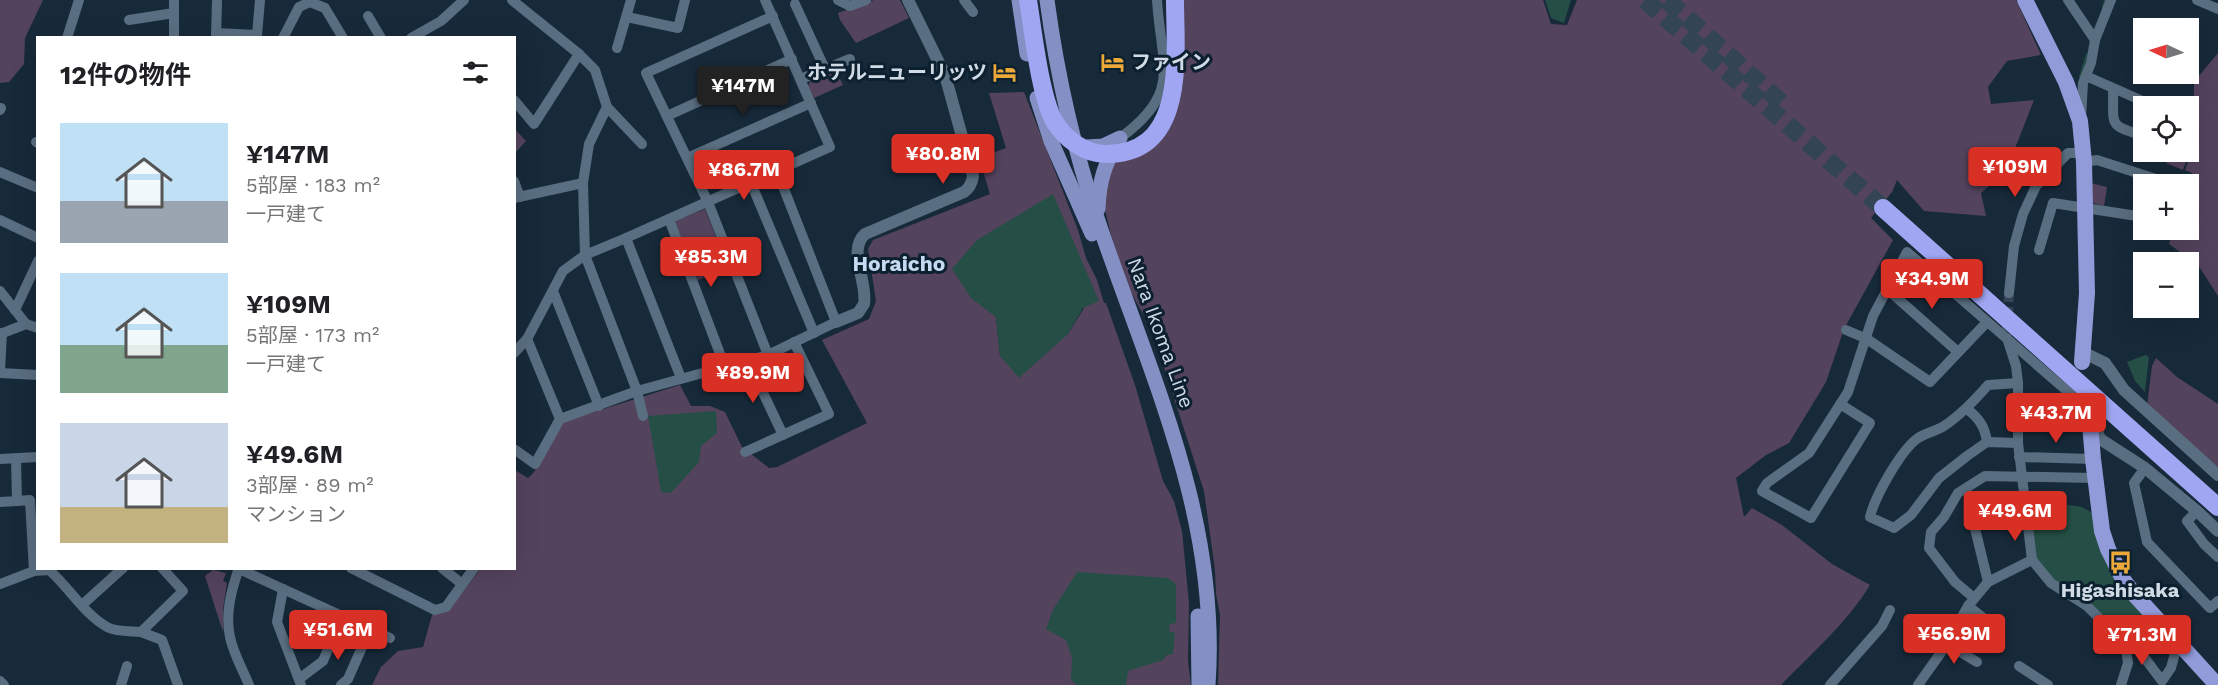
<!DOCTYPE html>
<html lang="ja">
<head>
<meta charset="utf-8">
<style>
  body { margin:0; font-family:"Work Sans","Noto Sans JP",sans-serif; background:#f6f6f6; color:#202124; height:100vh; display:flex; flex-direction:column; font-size:22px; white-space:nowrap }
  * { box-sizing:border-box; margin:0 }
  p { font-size:20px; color:#757577 }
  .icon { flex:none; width:33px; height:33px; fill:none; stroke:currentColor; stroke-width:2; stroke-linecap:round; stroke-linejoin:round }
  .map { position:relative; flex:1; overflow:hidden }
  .sheet { position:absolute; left:36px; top:36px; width:480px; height:534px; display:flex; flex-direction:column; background:#fff; border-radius:0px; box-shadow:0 6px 24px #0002 }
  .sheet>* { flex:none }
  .needle { width:39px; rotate:274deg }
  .buttons { position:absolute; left:2133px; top:18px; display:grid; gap:12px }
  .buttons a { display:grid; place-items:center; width:66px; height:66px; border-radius:0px; background:#fff; box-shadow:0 6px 24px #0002; font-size:30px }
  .price { position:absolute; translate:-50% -51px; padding:0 14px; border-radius:6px; background:#d93025; color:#fff; font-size:20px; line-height:39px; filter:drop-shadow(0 2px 3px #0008) }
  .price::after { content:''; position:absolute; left:50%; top:36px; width:18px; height:14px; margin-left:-9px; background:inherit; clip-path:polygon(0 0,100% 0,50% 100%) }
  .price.active { background:#222; color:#fff }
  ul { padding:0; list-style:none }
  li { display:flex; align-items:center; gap:18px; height:150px; padding:0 24px }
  li span { display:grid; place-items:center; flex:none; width:168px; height:120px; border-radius:0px; color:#555 }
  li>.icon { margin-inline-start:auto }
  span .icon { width:72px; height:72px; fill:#fffc; stroke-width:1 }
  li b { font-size:26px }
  h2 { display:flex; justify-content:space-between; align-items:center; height:72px; padding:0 24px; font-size:26px }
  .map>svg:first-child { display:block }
</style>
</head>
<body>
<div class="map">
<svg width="2218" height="685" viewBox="0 0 2218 685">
  <rect width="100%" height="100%" fill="#172a3a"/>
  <!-- green -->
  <g fill="#54435d" fill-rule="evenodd">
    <polygon points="0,0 43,0 25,38 24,64 9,82 0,83"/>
    <polygon points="874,0 900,0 909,18 856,43 840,20 838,13"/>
    <path d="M1183,0H1543L1551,24L1567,25L1577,0H2016L2041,55L2007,61L1988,87L1991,104L2034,100L2006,171L1981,193L1986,216L1924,211L1897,180L1892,192L1871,218L1893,240L1844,329L1826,382L1789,443L1766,455L1736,478L1744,517L1752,508L1782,525L1832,564L1870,585C1847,623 1812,653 1781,685H1218L1220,615L1216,594L1215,570L1204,491L1152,330L1128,287L1111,235L1103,201L1111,164C1134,158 1147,155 1162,136Z"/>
    <polygon points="2218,53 2218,296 2198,265 2169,244 2173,230 2188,230 2188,184 2192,173 2185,170 2193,148 2194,82"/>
    <polygon points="835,69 843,85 814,98 808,86 811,80"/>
    <path d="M1024,92L1078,230L1086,258L1097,280L1104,303H1106L1135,385L1163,481L1174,501L1182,531L1189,603L1188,662L1191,685H372L381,667L398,651L423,647L432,615L451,608L480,569L514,568L515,470L528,478L534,472L562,422L680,385L691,406H710L725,412L742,447L769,468L777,467L867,423L822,340L869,319L876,301L868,249L873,240L990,194L979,158L1006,148L989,93ZM1084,308L1068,334L1000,356L996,317L991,312Z"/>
    <polygon points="514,128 526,141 515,153 514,153"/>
    <polygon points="2171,152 2189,153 2183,170 2166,163"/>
    <polygon points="2091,183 2107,187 2104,206 2093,203 2090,200"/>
    <polygon points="705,209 728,268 698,280 675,221"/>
    <polygon points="2156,358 2177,377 2218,404 2218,467 2147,406 2152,366"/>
    <polygon points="213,570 226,573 223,581 227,583 223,609 223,632 205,576"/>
  </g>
  <!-- water -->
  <g fill="#254f46">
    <polygon points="1545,0 1571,0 1564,23 1551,18"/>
    <polygon points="1053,194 1099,301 1083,308 1068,334 1019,378 1000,356 996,317 971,298 952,269 977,240"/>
    <polygon points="2145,355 2149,357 2145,392 2135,381 2127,362"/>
    <polygon points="716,411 717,433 701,446 699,462 671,493 661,492 648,416"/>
    <polygon points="2069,505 2082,507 2096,515 2148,614 2122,633 2118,632 2087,599 2071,591 2045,572 2035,559 2028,507"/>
    <polygon points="1077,572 1168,578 1176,584 1176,623 1170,624 1169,631 1175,633 1173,654 1167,655 1163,660 1128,671 1126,685 1077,685 1071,680 1072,658 1066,640 1046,629 1053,610"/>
  </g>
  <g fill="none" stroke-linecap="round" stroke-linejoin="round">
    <!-- stream -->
    <g stroke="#254f46" stroke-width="2">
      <polyline points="2103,7 2105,0"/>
      <polyline points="2080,77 2087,54"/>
    </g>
    <!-- minor-tunnel -->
    <polyline stroke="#334554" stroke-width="10" stroke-dasharray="10 5" stroke-linecap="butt" points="2007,332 2009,293"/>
    <!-- motorway-tunnel -->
    <g stroke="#334554" stroke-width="18" stroke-dasharray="18 9" stroke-linecap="butt">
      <polyline points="1645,0 1883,208"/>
      <polyline points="1667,0 1784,105"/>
    </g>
    <!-- minor -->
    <g stroke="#596e80" stroke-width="10">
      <polyline points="174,0 174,38"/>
      <polyline points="512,0 579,54 595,70 607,107 589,144 583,183 585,255 637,391 643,416"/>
      <polyline points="838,0 850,6 866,0"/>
      <polyline points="964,0 973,12"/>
      <polyline points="2068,0 2095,40"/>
      <polyline points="2197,0 2218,9"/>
      <polyline points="795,4 825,69"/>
      <polyline points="368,16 381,38"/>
      <polyline points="627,17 678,28 685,0"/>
      <polyline points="129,20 174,13"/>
      <polyline points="216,33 257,35 260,0"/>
      <polyline points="67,38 79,0"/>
      <polyline points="216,38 217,0"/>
      <polyline points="283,38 299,7 310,2 325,8 343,38"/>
      <polyline points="411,38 441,21 464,0"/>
      <polyline points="617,48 631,0"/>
      <polyline points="2086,76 2154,106"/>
      <polyline points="801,79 850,59"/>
      <path d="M2113,89C2114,126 2107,125 2144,136"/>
      <polyline points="514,100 534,124 579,54"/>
      <polyline points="607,107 642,144"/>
      <polyline points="0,110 1,108"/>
      <polyline points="667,116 792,59"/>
      <polyline points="2081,118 2083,83 2091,63 2095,40 2111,0"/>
      <path d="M1120,138C1183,92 1161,66 1157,0"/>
      <polyline points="36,142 38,143"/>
      <polyline points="687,158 811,103"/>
      <polyline points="2084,162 2097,160 2156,179 2154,184"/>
      <polyline points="0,172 38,188"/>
      <polyline points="514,181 520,197"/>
      <polyline points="751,183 814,333"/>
      <polyline points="514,198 583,183"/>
      <polyline points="669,219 725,367"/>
      <polyline points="0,220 38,238"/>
      <polyline points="626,238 681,378"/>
      <polyline points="2039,250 2053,203 2137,216 2144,204"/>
      <polyline points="1887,289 1958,352"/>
      <polyline points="0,291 26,324"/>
      <polyline points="553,291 599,406"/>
      <polyline points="2009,293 2014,246 2023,214 2036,186 2068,153 2082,153"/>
      <polyline points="15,310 38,261"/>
      <polyline points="1846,330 1867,339 1930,382 1987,322"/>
      <polyline points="0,334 26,324 38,328"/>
      <polyline points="2007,338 2016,366 2018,383 2018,443 2032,560 2051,583 2087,606 2119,638 2125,642 2154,617"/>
      <polyline points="527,339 560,419"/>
      <polyline points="514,353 527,339 563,271 585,255 626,238 830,147 765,0"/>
      <polyline points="768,355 708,202 646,73 773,16"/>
      <polyline points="748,361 783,435"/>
      <polyline points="0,371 2,333"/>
      <polyline points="0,373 38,375"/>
      <polyline points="1840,404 1870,423 1811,518 1762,491 1767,483 1809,453 1848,392 1873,316 1907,252 2089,410"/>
      <path d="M1967,409C1979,418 1985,427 1987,442"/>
      <path d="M2018,443L1987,442L1967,456L1939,478L1911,515L1894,528L1870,517C1875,496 1901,450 1918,438C1926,433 1936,431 1944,426C1961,415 1974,401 1988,385L2018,383"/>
      <polyline points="514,449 535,464 560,419 637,391 768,355 836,322 777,171"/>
      <polyline points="745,452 829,414 794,342"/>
      <polyline points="2019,457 2093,459"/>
      <polyline points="0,459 38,457"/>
      <polyline points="2145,468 2134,483 2147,542 2210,608 2218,601"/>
      <polyline points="17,501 30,500 34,571"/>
      <polyline points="0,502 17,501 16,459"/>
      <polyline points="2197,511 2187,521 2204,544 2218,557"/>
      <path d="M239,568C231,591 225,614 230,637C233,653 243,670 249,685"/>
      <polyline points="351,568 435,610 446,607 474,568"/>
      <polyline points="442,568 462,584"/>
      <polyline points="239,569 390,638"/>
      <polyline points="1988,582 1972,516 2026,517"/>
      <path d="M0,584L34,571L49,570C69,587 84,614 107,627C116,632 131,631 141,632L183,591L162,568"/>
      <polyline points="283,589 277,622 301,685"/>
      <polyline points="1974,598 1955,582 1929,548 1931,532 1944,517 1958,493 1985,476 2095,478"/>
      <polyline points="82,605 123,568"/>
      <polyline points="1968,606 2000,631"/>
      <polyline points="141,632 162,640 178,685"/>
      <polyline points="1929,633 1977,662"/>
      <polyline points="2019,666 2048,685"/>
      <polyline points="299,679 323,661 342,616"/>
      <polyline points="0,681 4,685"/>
      <polyline points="121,685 127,666"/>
      <polyline points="341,685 348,679 370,629"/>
      <polyline points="1830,685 1882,626 1890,610"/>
      <polyline points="1918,685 1947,644 1968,606 1988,582 2032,560"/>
      <polyline points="2121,685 2128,663 2125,642 2132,641 2162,681 2171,668 2178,642"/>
    </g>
    <!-- tertiary -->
    <g stroke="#596e80" stroke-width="12">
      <path d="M836,322L858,313L864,304C868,282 847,250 865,234L964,192C970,188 972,183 973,176L945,75L908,0"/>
      <polyline points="2082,352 2105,363 2124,390 2218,475"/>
      <polyline points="2094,423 2100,439 2145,468 2197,511 2218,531"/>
    </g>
    <!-- primary -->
    <g stroke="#8490c4" stroke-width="15">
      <polyline points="1019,0 1027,54"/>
      <path d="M1047,0C1057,74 1074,150 1098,221C1150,375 1220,517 1208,685"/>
      <polyline points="1037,98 1051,141 1092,234"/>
      <path d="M1087,147L1103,146L1120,138C1105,163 1099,180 1098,209"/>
      <polyline points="1198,616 1199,685"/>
    </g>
    <!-- trunk -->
    <g stroke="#929bda" stroke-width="16">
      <polyline points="2025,0 2066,82 2080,121 2084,162 2087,293 2082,362"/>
      <polyline points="2088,400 2093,459 2102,531 2108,549 2124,581 2135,595 2217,685"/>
    </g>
    <!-- motorway -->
    <g stroke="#a0a6f1" stroke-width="18">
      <path d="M1028,0C1033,31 1040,95 1054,121C1065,139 1085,154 1106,154C1188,154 1175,55 1175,0"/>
      <polyline points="1883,208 2218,507"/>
    </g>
  </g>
  <!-- icons -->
  <defs>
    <symbol id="hotel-bare" viewBox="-9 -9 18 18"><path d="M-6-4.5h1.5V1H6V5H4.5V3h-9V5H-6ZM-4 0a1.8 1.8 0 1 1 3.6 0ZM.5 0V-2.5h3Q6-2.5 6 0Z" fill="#eca93a" stroke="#0d202f" stroke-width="2.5" paint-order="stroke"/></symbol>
    <symbol id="bus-bare" viewBox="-9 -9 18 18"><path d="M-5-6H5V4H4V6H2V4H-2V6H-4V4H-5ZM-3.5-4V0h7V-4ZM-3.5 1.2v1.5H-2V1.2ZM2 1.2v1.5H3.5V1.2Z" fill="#eca93a" stroke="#0d202f" stroke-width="2.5" paint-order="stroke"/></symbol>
  </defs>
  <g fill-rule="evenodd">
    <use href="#hotel-bare" x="1096" y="46" width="33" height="33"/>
    <use href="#hotel-bare" x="988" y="56" width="33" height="33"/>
    <use href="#bus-bare" x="2104" y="546" width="33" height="33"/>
  </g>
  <g text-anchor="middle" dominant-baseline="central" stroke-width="6" stroke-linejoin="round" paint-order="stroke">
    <!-- poi labels -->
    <g font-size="20" font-weight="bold" fill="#d0dbe6" stroke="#0d202f" text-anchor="start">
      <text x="1131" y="62">ファイン</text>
      <text x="987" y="72" text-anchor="end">ホテルニューリッツ</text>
      <text x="2120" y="590" text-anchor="middle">Higashisaka</text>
    </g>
    <!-- street labels -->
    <g font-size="20" fill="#d0dbe6" stroke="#0d202f">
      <text transform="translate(1161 333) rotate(70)">Nara Ikoma Line</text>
    </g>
    <!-- neighbourhood labels -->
    <g font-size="21" font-weight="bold" fill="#c4dbf1" stroke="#0d202f">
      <text x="899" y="263">Horaicho</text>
    </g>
  </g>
</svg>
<div class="buttons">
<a><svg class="needle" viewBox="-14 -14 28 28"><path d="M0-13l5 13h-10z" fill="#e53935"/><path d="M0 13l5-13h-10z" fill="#757577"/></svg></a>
<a><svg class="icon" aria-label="locate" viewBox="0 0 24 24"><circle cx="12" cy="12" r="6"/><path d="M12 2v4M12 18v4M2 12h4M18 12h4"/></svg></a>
<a>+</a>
<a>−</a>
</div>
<b class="price active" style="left:743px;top:117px">¥147M</b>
<b class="price" style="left:943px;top:185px">¥80.8M</b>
<b class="price" style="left:2015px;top:198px">¥109M</b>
<b class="price" style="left:744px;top:201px">¥86.7M</b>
<b class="price" style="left:711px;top:288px">¥85.3M</b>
<b class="price" style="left:1932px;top:310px">¥34.9M</b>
<b class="price" style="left:753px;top:404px">¥89.9M</b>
<b class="price" style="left:2056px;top:444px">¥43.7M</b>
<b class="price" style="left:2015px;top:542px">¥49.6M</b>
<b class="price" style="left:338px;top:661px">¥51.6M</b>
<b class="price" style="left:1954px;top:665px">¥56.9M</b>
<b class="price" style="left:2142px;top:666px">¥71.3M</b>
<section class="sheet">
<h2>12件の物件<svg class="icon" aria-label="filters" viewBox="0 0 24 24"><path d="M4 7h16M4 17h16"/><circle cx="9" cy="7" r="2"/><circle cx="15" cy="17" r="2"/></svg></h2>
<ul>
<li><span style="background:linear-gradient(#bfe0f5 65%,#9aa5b1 0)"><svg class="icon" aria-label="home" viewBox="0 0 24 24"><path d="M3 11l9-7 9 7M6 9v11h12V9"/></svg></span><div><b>¥147M</b><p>5部屋 · 183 m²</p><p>一戸建て</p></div></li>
<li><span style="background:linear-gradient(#bfe0f5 60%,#7fa58c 0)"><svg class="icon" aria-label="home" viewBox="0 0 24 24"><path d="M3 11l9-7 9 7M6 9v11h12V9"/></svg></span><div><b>¥109M</b><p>5部屋 · 173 m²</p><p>一戸建て</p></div></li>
<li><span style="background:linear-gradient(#c9d6e8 70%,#c2b280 0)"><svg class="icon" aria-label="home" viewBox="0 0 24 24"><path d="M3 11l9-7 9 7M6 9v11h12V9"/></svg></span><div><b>¥49.6M</b><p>3部屋 · 89 m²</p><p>マンション</p></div></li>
</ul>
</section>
</div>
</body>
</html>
